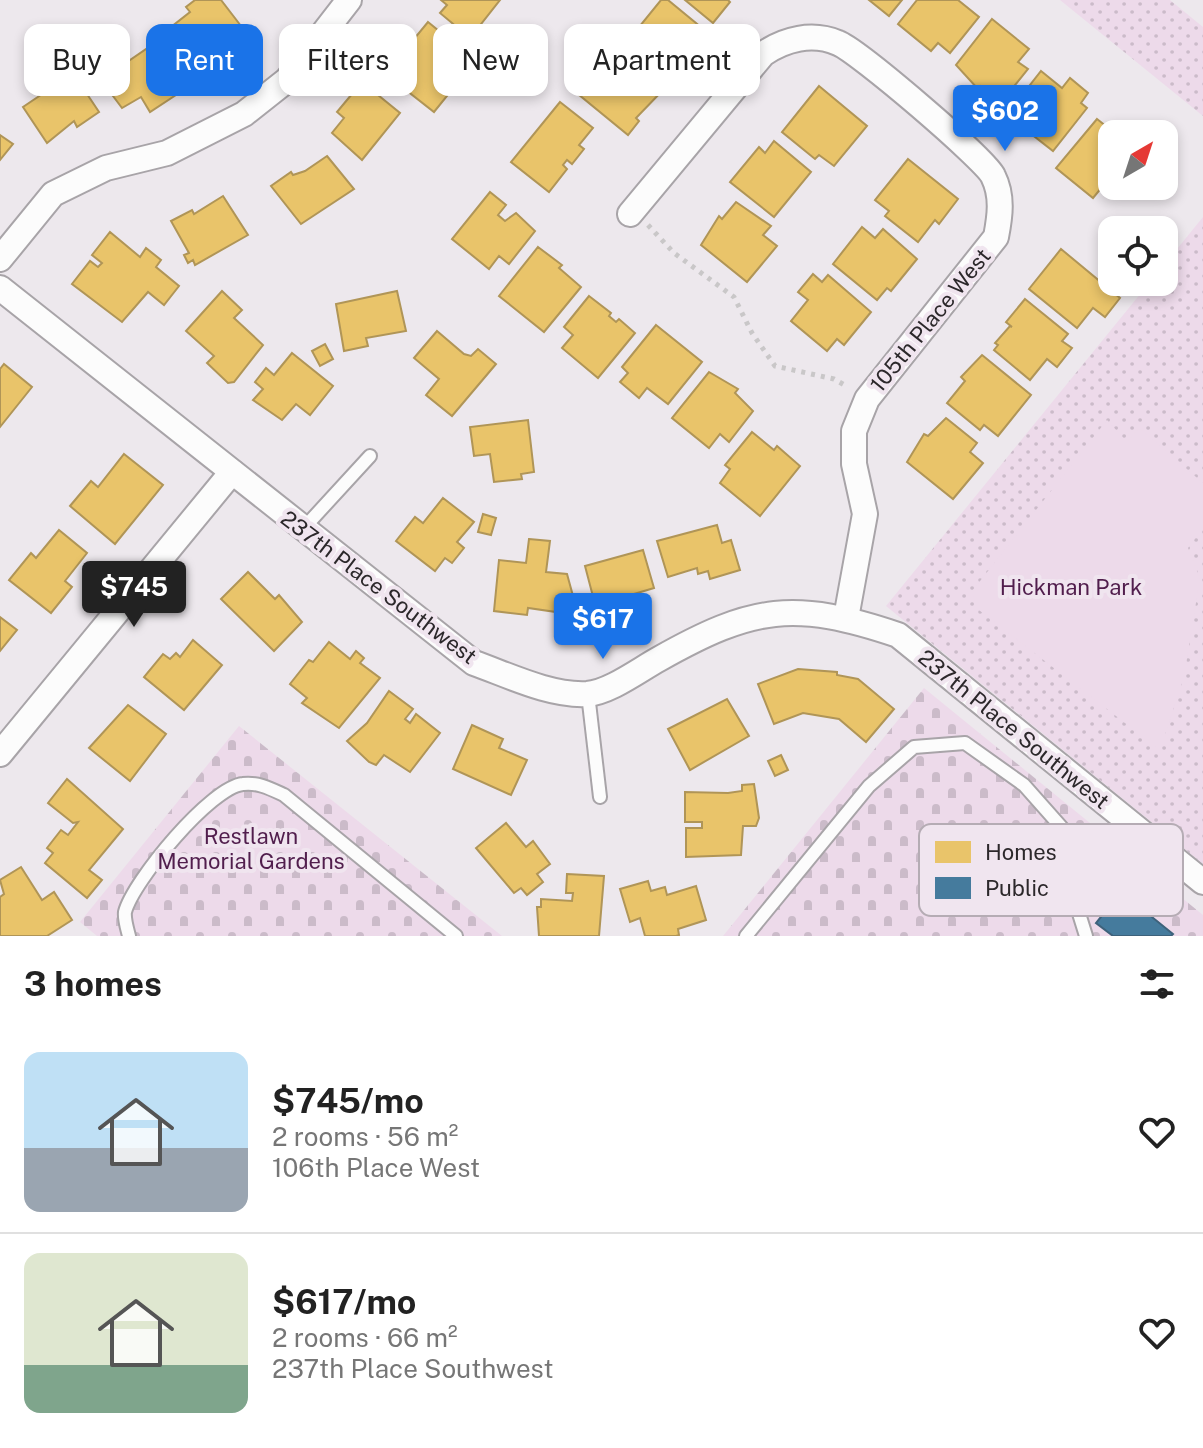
<!DOCTYPE html>
<html lang="en">
<head>
<meta charset="utf-8">
<style>
  body { margin:0; font-family:"Public Sans",sans-serif; background:#f2f2f2; color:#222; height:100vh; display:flex; flex-direction:column; font-size:30px; white-space:nowrap }
  * { box-sizing:border-box; margin:0 }
  p { font-size:26px; color:#767676 }
  .icon { flex:none; width:44px; height:44px; fill:none; stroke:currentColor; stroke-width:2; stroke-linecap:round; stroke-linejoin:round }
  .map { position:relative; height:936px; overflow:hidden }
  .side { display:flex; flex-direction:column; background:#fff; flex:1 }
  .side>* { flex:none }
  .guide { position:absolute; left:24px; top:24px; width:800px; height:72px; display:flex; gap:16px }
  .needle { width:52px; rotate:39deg }
  .tools { position:absolute; left:1098px; top:120px; display:grid; gap:16px }
  .tools a { display:grid; place-items:center; width:80px; height:80px; border-radius:16px; background:#fff; box-shadow:0 4px 12px #0003; font-size:40px }
  .price { position:absolute; translate:-50% -68px; padding:0 18px; border-radius:8px; background:#1a73e8; color:#fff; font-size:26px; line-height:52px; filter:drop-shadow(0 2px 4px #0008) }
  .price::after { content:''; position:absolute; left:50%; top:48px; width:24px; height:18px; margin-left:-12px; background:inherit; clip-path:polygon(0 0,100% 0,50% 100%) }
  .price.on { background:#222; color:#fff }
  ul { padding:0; list-style:none }
  li { display:flex; align-items:center; gap:24px; height:200px; padding:0 24px }
  li+li { border-top:2px solid #e0e0e0 }
  li span { display:grid; place-items:center; flex:none; width:224px; height:160px; border-radius:16px; color:#555 }
  li>.icon { margin-inline-start:auto }
  span .icon { width:96px; height:96px; fill:#fffc; stroke-width:1 }
  li b { font-size:34px }
  h2 { display:flex; justify-content:space-between; align-items:center; height:96px; padding:0 24px; font-size:34px }
  .pill { padding:0 28px; border-radius:16px; background:#fff; box-shadow:0 4px 12px #0003; font-size:28px; line-height:72px }
  .pill.on { background:#1a73e8; color:#fff }
  .map>svg:first-child { display:block }
</style>
</head>
<body>
<div class="map">
<svg width="1203" height="936" viewBox="0 0 1203 936">
  <defs>
    <pattern id="grass-dots" width="8" height="8" patternUnits="userSpaceOnUse" patternTransform="scale(2)"><rect width="8" height="8" fill="#eddaea"/><path d="M2 2h.1M6 6h.1" fill="none" stroke="#cbbbc9" stroke-width="1.8" stroke-linecap="round"/></pattern>
    <pattern id="cemetery-stones" width="16" height="16" patternUnits="userSpaceOnUse" patternTransform="scale(2)"><rect width="16" height="16" fill="#eddaea"/><path d="M2 7V4a2 2 0 0 1 4 0v3zM10 15v-3a2 2 0 0 1 4 0v3z" fill="#cbbbc9"/></pattern>
  </defs>
  <rect width="100%" height="100%" fill="#ede8ed"/>
  <!-- grass -->
  <g fill="url(#grass-dots)">
    <polygon points="1060,0 1170,0 1203,27 1203,116"/>
    <polygon points="1203,217 1203,864 886,606 1150,282 1164,282 1164,265"/>
  </g>
  <!-- cemetery -->
  <g fill="url(#cemetery-stones)">
    <polygon points="924,688 1203,915 1203,936 723,936"/>
    <polygon points="239,726 502,936 97,936 80,922"/>
  </g>
  <!-- garden -->
  <polygon fill="#eddaea" points="1107,420 1127,442 1139,428 1203,483 1203,528 1188,548 1200,578 1184,677 1160,750 975,607 973,590"/>
  <!-- homes -->
  <g fill="#e9c46a" stroke="#b09557" stroke-width="2">
    <polygon points="195,0 221,0 241,26 214,47 218,52 196,70 166,31 190,12 186,7"/>
    <polygon points="441,0 500,0 470,38 440,13 447,5"/>
    <polygon points="661,0 668,0 708,33 690,56 680,49 674,56 684,64 671,79 626,43"/>
    <polygon points="685,0 728,0 730,2 713,23"/>
    <polygon points="869,0 902,0 889,16"/>
    <polygon points="917,0 958,0 979,17 950,53 938,43 931,51 898,24"/>
    <polygon points="992,19 1029,49 1018,62 1028,69 1003,100 981,86 978,89 956,65"/>
    <polygon points="428,22 466,53 441,84 451,91 434,112 392,79 415,50 409,45"/>
    <polygon points="152,45 182,91 150,112 141,97 122,108 101,80"/>
    <polygon points="611,54 626,66 630,61 664,89 636,118 639,121 628,135 578,94"/>
    <polygon points="69,67 99,112 77,127 74,121 47,143 23,107 54,86 49,80"/>
    <polygon points="1041,71 1062,88 1070,78 1088,93 1081,103 1087,108 1053,151 1030,133 1035,127 1032,130 1012,108"/>
    <polygon points="362,82 400,113 362,160 332,133 344,118 337,112"/>
    <polygon points="819,86 867,126 834,166 819,155 815,159 782,132"/>
    <polygon points="560,102 593,128 579,145 584,149 572,164 567,160 563,165 567,169 549,192 511,162"/>
    <polygon points="1097,119 1116,134 1112,134 1112,175 1093,198 1056,168"/>
    <polygon points="0,135 13,144 0,160"/>
    <polygon points="774,141 811,172 774,217 730,182 759,147 765,153"/>
    <polygon points="327,156 354,189 301,224 271,186 291,172 293,175 305,171"/>
    <polygon points="908,159 958,199 939,224 935,220 918,242 885,216 889,211 875,200"/>
    <polygon points="490,192 506,205 498,215 505,221 516,213 535,231 509,264 499,256 489,269 452,239"/>
    <polygon points="223,196 248,235 195,265 193,260 188,263 184,255 189,253 171,221 192,210 194,214"/>
    <polygon points="736,202 771,226 763,235 777,246 747,282 701,245 719,216 722,219"/>
    <polygon points="862,227 875,238 883,229 917,259 891,291 887,288 877,300 833,264"/>
    <polygon points="110,232 140,257 146,248 161,260 156,267 179,286 164,305 148,292 122,322 72,284 90,261 98,267 102,263 92,255"/>
    <polygon points="538,247 562,265 559,268 581,287 544,332 499,296"/>
    <polygon points="1061,249 1120,298 1105,317 1093,308 1077,328 1029,289"/>
    <polygon points="813,274 822,282 828,275 871,312 844,345 837,339 827,351 791,321 808,300 798,292"/>
    <polygon points="222,291 242,310 234,318 263,345 234,382 228,383 207,363 214,356 186,331"/>
    <polygon points="397,291 406,331 366,338 368,346 344,351 336,304"/>
    <polygon points="589,296 611,313 609,316 616,322 619,319 635,333 598,378 562,348 573,335 564,327"/>
    <polygon points="1025,299 1068,334 1062,341 1072,348 1057,367 1047,359 1030,380 994,350 998,345 995,343 1010,326 1012,327 1006,322"/>
    <polygon points="656,325 702,362 668,404 647,388 639,398 620,382 628,373 622,367"/>
    <polygon points="437,331 464,354 471,356 478,349 496,364 452,416 426,395 439,379 414,358"/>
    <polygon points="325,344 333,359 320,366 312,351"/>
    <polygon points="292,353 333,386 310,415 296,404 282,420 253,400 263,389 255,382 266,368 274,375"/>
    <polygon points="982,355 1031,395 998,436 984,425 980,430 947,403 965,381 961,377"/>
    <polygon points="4,364 32,387 0,427 0,369"/>
    <polygon points="709,372 738,389 735,393 753,411 729,442 720,434 709,448 672,418"/>
    <polygon points="946,418 977,443 970,452 983,463 953,499 907,462 924,434 928,436"/>
    <polygon points="528,420 534,472 521,474 522,479 494,482 490,454 474,456 470,427"/>
    <polygon points="752,432 774,450 777,446 800,466 760,516 720,483 730,469 725,465"/>
    <polygon points="124,454 163,485 115,544 70,506 91,481 98,487"/>
    <polygon points="443,498 474,522 457,542 464,548 452,563 445,558 435,571 396,541 415,517 423,523"/>
    <polygon points="483,514 496,518 491,535 478,532"/>
    <polygon points="717,525 722,543 731,540 740,570 710,579 708,571 698,574 697,568 668,577 657,541"/>
    <polygon points="59,530 87,553 65,581 72,587 51,613 9,580 31,553 36,558"/>
    <polygon points="529,539 550,541 546,572 567,574 573,596 564,604 563,613 528,608 527,615 494,611 499,560 526,563"/>
    <polygon points="643,550 654,588 624,597 626,604 632,602 637,621 602,631 585,566"/>
    <polygon points="248,572 275,599 279,595 302,622 274,651 221,599"/>
    <polygon points="0,617 17,630 0,651"/>
    <polygon points="193,640 222,665 184,710 144,677 163,654 170,659 176,653 180,657"/>
    <polygon points="329,642 350,659 356,651 364,658 360,663 380,678 339,728 302,703 307,698 290,684 309,660 313,662"/>
    <polygon points="798,669 837,672 837,675 858,679 894,709 866,742 839,719 803,713 774,724 758,684"/>
    <polygon points="389,691 413,709 405,719 410,723 416,714 440,733 410,772 384,755 376,765 369,762 347,741 367,723"/>
    <polygon points="727,699 749,736 690,770 668,729"/>
    <polygon points="128,705 166,734 130,781 89,748"/>
    <polygon points="472,725 503,739 499,748 527,760 511,795 453,769"/>
    <polygon points="781,755 788,770 775,776 768,761"/>
    <polygon points="67,779 123,829 89,870 102,880 87,898 45,863 53,853 47,848 61,830 68,835 78,822 73,823 48,803"/>
    <polygon points="754,784 759,818 756,826 743,826 741,855 686,857 686,828 702,828 702,822 685,822 685,792 728,793 742,791 742,785"/>
    <polygon points="506,823 526,847 533,841 550,864 537,874 543,882 527,895 521,888 514,893 476,848"/>
    <polygon points="21,867 42,900 54,892 72,920 47,936 0,936 0,897 4,894 0,880"/>
    <polygon points="567,874 604,876 599,936 539,936 537,907 541,907 541,899 572,901 573,893 566,893"/>
    <polygon points="648,881 651,891 665,887 667,895 696,886 706,920 678,929 679,935 676,936 645,936 640,918 630,922 620,889"/>
  </g>
  <!-- public -->
  <polygon fill="#457b9d" stroke="#3e627b" stroke-width="2" points="1121,892 1173,934 1171,936 1113,936 1096,923"/>
  <g fill="none" stroke-linecap="round" stroke-linejoin="round">
    <defs>
      <g id="lane">
        <polyline points="303,529 370,456"/>
        <polyline points="588,694 600,797"/>
        <path d="M129,936C127,928 124,919 125,912C133,881 211,787 243,784C258,782 271,789 284,795L456,936"/>
        <polyline points="746,936 869,786 914,747 965,743 1024,785 1063,829 1072,891 1086,936"/>
      </g>
      <g id="street">
        <path d="M630,214L763,54C785,39 812,32 838,43C857,50 985,159 993,176C1003,196 1000,216 996,237L867,399L854,431V464L865,514L846,618"/>
        <polyline points="0,259 53,194 106,168 167,153 244,114 287,80 349,0"/>
        <path d="M0,288L474,663C508,675 550,696 587,694C610,692 639,670 659,659C753,606 794,600 898,635L1203,882"/>
        <polyline points="0,754 232,472"/>
      </g>
    </defs>
    <!-- lane casing -->
    <use href="#lane" stroke="#a8a4a8" stroke-width="16"/>
    <!-- street casing -->
    <use href="#street" stroke="#a8a4a8" stroke-width="28"/>
    <!-- path -->
    <polyline stroke="#c9c7c8" stroke-width="5" stroke-dasharray="4 6" stroke-linecap="butt" points="648,225 674,253 734,297 752,333 775,366 834,379 848,387"/>
    <!-- lane -->
    <use href="#lane" stroke="#fcfcfc" stroke-width="12"/>
    <!-- street -->
    <use href="#street" stroke="#fcfcfc" stroke-width="24"/>
  </g>
  <g text-anchor="middle" dominant-baseline="central" stroke-width="8" stroke-linejoin="round" paint-order="stroke">
    <!-- street labels -->
    <g font-size="22" fill="#2c282b" stroke="#f0e5ef">
      <text transform="translate(930 320) rotate(-51)">105th Place West</text>
      <text transform="translate(379 587) rotate(37)">237th Place Southwest</text>
      <text transform="translate(1014 729) rotate(39)">237th Place Southwest</text>
    </g>
    <!-- park labels -->
    <g font-size="22" fill="#511e4d" stroke="#f0e5ef">
      <text x="1071" y="587">Hickman Park</text>
      <text x="251" y="836">Restlawn<tspan x="251" dy="25">Memorial Gardens</tspan></text>
    </g>
  </g>
  <!-- legend -->
  <rect x="919" y="824" width="264" height="92" rx="12" fill="#f0e5ef" stroke="#b5acb4" stroke-width="2"/>
  <rect x="935" y="841" width="36" height="22" fill="#e9c46a"/>
  <rect x="935" y="877" width="36" height="22" fill="#457b9d"/>
  <g font-size="22" fill="#2c282b">
    <text x="985" y="860">Homes</text>
    <text x="985" y="896">Public</text>
  </g>
</svg>
<div class="tools">
<a><svg class="needle" viewBox="-14 -14 28 28"><path d="M0-13l5 13h-10z" fill="#e53935"/><path d="M0 13l5-13h-10z" fill="#767676"/></svg></a>
<a><svg class="icon" aria-label="locate" viewBox="0 0 24 24"><circle cx="12" cy="12" r="6"/><path d="M12 2v4M12 18v4M2 12h4M18 12h4"/></svg></a>
</div>
<b class="price" style="left:1005px;top:153px">$602</b>
<b class="price on" style="left:134px;top:629px">$745</b>
<b class="price" style="left:603px;top:661px">$617</b>
<div class="guide">
<a class="pill">Buy</a>
<a class="pill on">Rent</a>
<a class="pill">Filters</a>
<a class="pill">New</a>
<a class="pill">Apartment</a>
</div>
</div>
<section class="side">
<h2>3 homes<svg class="icon" aria-label="filters" viewBox="0 0 24 24"><path d="M4 7h16M4 17h16"/><circle cx="9" cy="7" r="2"/><circle cx="15" cy="17" r="2"/></svg></h2>
<ul>
<li><span style="background:linear-gradient(#bfe0f5 60%,#9aa5b1 0)"><svg class="icon" aria-label="home" viewBox="0 0 24 24"><path d="M3 11l9-7 9 7M6 9v11h12V9"/></svg></span><div><b>$745/mo</b><p>2 rooms · 56 m²</p><p>106th Place West</p></div><svg class="icon" aria-label="heart" viewBox="0 0 24 24"><path d="M12 20l-8-8c-3-5 5-10 8-4 3-6 11-1 8 4z"/></svg></li>
<li><span style="background:linear-gradient(#dfe7d0 70%,#7fa58c 0)"><svg class="icon" aria-label="home" viewBox="0 0 24 24"><path d="M3 11l9-7 9 7M6 9v11h12V9"/></svg></span><div><b>$617/mo</b><p>2 rooms · 66 m²</p><p>237th Place Southwest</p></div><svg class="icon" aria-label="heart" viewBox="0 0 24 24"><path d="M12 20l-8-8c-3-5 5-10 8-4 3-6 11-1 8 4z"/></svg></li>
</ul>
</section>
</body>
</html>
